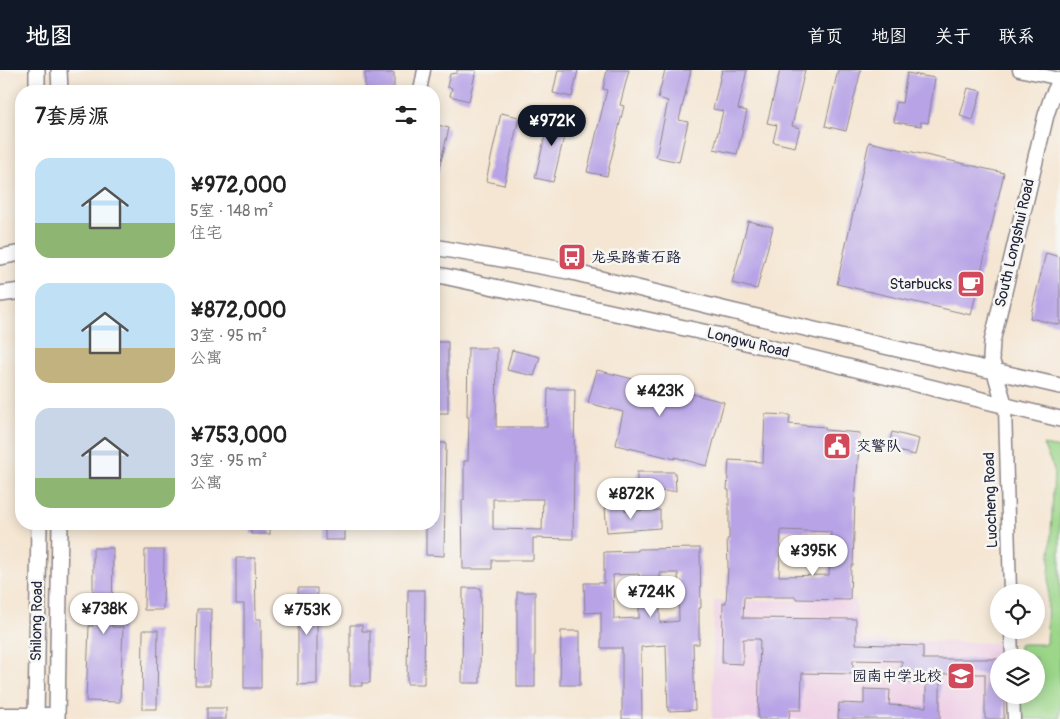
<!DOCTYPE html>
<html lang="zh">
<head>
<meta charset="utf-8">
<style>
  body { margin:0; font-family:Pangolin,"LXGW WenKai TC",sans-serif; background:#f2f2f2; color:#222; height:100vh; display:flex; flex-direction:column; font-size:19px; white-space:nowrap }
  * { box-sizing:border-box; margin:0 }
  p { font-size:16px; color:#767676 }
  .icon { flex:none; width:28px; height:28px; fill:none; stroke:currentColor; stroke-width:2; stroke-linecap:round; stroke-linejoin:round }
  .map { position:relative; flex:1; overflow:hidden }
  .details { position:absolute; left:15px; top:15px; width:425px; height:445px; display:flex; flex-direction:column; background:#fff; border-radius:20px; box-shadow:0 2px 12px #0003 }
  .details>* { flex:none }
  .tools { position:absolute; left:990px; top:514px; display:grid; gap:10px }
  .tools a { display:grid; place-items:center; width:55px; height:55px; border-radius:50%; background:#fff; box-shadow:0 2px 12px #0003; font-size:25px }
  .price { position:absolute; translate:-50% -42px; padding:0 11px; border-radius:18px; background:#fff; color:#222; font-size:16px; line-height:32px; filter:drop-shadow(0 1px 2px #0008) }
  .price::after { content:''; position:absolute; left:50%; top:30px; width:15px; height:11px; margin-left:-8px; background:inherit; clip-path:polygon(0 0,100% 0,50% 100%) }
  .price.selected { background:#111827; color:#fff }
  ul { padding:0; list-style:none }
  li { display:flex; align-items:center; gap:15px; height:125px; padding:0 20px }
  li span { display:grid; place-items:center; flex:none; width:140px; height:100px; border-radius:15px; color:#555 }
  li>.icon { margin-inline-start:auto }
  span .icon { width:60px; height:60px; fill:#fffc; stroke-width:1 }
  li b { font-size:21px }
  h2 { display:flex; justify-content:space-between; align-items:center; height:60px; padding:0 20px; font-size:21px }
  header { display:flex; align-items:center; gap:30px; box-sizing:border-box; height:70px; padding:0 25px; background:#111827; color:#fff }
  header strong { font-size:24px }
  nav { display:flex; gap:28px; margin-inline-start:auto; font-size:18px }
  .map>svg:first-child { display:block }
</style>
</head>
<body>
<header>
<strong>地图</strong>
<nav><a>首页</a><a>地图</a><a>关于</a><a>联系</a></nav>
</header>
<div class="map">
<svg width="1060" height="649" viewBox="0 0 1060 649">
  <rect width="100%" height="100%" fill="#f6f6f2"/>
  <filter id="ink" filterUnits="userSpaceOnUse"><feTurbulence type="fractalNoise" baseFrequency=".02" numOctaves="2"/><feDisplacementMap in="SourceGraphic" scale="10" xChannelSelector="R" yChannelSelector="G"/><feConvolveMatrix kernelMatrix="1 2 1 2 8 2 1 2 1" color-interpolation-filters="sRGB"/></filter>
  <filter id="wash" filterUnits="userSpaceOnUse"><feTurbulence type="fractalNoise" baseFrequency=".0096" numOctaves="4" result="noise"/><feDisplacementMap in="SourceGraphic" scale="20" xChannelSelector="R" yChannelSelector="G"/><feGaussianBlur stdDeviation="1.12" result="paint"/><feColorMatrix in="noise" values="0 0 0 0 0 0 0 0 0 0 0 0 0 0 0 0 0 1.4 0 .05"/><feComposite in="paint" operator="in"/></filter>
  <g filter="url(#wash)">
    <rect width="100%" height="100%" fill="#f5e6d3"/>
    <!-- built -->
    <polygon fill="#efd0e6" points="855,529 862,570 1005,573 1006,587 999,588 999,625 1007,625 1007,649 712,649 714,531"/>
    <!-- green -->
    <polygon fill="#9bd689" stroke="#5e7c62" points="1043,375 1060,378 1060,649 1021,649 1020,625 1036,625 1036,588 1019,587 1019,574 1046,574 1054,399"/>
    <g id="blocks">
      <!-- building -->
      <g fill="#b7a3e6" fill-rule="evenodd">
        <polygon points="457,0 476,0 469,31 450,26 452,18 447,17 450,4 457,3"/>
        <polygon points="558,0 578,0 572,27 553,23"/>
        <polygon points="607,0 629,0 620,35 624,36 607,106 587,102 607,20 603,19"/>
        <polygon points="665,0 691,0 679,50 688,52 679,92 656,87 668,31 658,28"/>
        <polygon points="722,0 747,0 738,39 747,41 737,84 714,79 723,41 713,39"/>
        <polygon points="780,0 805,0 792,56 800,58 795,77 773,72 777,55 767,53"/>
        <polygon points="838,0 861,0 846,61 825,56"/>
        <rect x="365" y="3" width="29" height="18"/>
        <polygon points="907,3 935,8 928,53 921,52 921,56 894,52 896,32 902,33"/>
        <polygon points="968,18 981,21 973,50 960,46"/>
        <polygon points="551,41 569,46 553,112 535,108"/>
        <polygon points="501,43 519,47 504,115 486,111"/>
        <polygon points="434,54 449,58 437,107 434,107"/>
        <polygon points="869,72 1004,103 971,245 837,214"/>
        <polygon points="748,151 773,157 757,219 732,213"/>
        <polygon points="1046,183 1060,187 1060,255 1030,248"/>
        <rect x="434" y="272" width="14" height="71"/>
        <path d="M468,278H497L496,357H547L548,319H575L573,469L533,468V490H492V499H463L462,430H464V391H468L469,347H467ZM493,429H543L542,460L493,459Z"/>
        <polygon points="512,280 540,287 534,306 507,300"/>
        <polygon points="597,300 724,332 707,396 675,387 675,389 616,375 623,342 588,333"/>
        <path d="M765,344L790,345L789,354L825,357V360L860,363L855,430L853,496H851L850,530L796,529V527H744L743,548L856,549V574L923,576V589H999V625H1004V649H985V604H940V649H838L839,633L864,634V619L890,620L889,635L926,637V612L902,611V591L853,590V604L802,603L801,640H790L789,649H758L760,569H743V594L722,593L723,533H726L728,496L727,469H729V420H727L729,390L763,392ZM781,460L831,462L829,505L779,506Z"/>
        <polygon points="892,362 919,369 915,385 888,379"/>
        <polygon points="434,373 446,373 444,486 426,485 426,454 434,454"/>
        <polygon points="637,402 675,402 676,421 637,422"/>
        <polygon points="625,436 625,441 660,440 660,458 607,462 605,438"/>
        <rect x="251" y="454" width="19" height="10"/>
        <rect x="325" y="454" width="20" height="16"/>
        <polygon points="93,478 113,478 112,557 123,557 120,632 86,631 89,556 93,556"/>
        <path d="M700,478L701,538H699V574H693L695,640L668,641L666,575L641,577L642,649H622V578H601V542L585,543L584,513H604V482L638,481V479ZM660,503H678L679,551L660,553ZM639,504V548L614,549L613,505Z"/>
        <polygon points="145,480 164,480 163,540 144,540"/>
        <polygon points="236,488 255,488 256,549 261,549 261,618 244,618 244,534 236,534"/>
        <polygon points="298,518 317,518 317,614 298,615"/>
        <polygon points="463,518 481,518 480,613 462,613"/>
        <polygon points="408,520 425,520 424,614 407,614"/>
        <rect x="517" y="522" width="18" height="95"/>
        <polygon points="197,539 211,539 210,615 195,615"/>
        <polygon points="350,555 362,555 362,561 370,561 370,613 362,613 362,616 350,616"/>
        <polygon points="143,560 158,560 157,639 142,639"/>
        <polygon points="561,561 580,561 580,615 560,615"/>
        <rect x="207" y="638" width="19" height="11"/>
      </g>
    </g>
  </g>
  <g filter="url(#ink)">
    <use href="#blocks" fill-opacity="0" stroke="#8c8487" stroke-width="1"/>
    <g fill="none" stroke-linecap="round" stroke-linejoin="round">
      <defs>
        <g id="minor">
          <polyline points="1019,0 1060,9"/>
          <polyline points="420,21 424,0"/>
          <polyline points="1005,337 1010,522"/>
          <polyline points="1011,560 1012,588"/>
          <polyline points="1013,625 1014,649"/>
          <polyline points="0,644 57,644"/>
        </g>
        <g id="major">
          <polyline points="37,0 37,21"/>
          <polyline points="59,0 60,21"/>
          <polyline points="434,177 568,201 731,241 1060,316"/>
          <polyline points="0,187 21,183"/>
          <polyline points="434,204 717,265 1060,349"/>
          <polyline points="0,224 21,221"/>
          <polyline points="1005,337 991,288 992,272 1046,45 1052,27 1060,11"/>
          <polyline points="36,649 39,454"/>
          <polyline points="57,649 60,454"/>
        </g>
      </defs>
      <!-- minor casing -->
      <use href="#minor" stroke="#8c8487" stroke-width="15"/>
      <!-- major casing -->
      <use href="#major" stroke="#8c8487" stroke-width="18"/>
      <!-- minor -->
      <use href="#minor" stroke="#fff" stroke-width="12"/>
      <!-- major -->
      <use href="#major" stroke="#fff" stroke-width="15"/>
    </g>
  </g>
  <!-- icons -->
  <defs>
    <symbol id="bus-square" viewBox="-11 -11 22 22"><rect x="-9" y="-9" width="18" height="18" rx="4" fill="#d1495b" stroke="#f6f6f2"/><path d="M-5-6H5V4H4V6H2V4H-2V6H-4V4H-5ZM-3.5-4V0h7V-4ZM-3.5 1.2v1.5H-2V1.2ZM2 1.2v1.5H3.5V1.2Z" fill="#fff"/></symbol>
    <symbol id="cafe-square" viewBox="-11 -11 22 22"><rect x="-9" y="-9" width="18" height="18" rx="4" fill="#d1495b" stroke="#f6f6f2"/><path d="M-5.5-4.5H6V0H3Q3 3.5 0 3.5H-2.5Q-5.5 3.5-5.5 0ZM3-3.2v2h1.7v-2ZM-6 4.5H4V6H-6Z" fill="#fff"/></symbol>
    <symbol id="civic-square" viewBox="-11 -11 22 22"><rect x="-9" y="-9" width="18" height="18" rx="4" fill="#d1495b" stroke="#f6f6f2"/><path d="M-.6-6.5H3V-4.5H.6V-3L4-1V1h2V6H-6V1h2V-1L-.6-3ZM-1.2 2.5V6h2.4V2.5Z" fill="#fff"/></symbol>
    <symbol id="school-square" viewBox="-11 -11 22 22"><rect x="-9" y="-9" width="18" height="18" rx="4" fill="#d1495b" stroke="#f6f6f2"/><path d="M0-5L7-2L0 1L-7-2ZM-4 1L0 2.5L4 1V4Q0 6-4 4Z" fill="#fff"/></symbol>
  </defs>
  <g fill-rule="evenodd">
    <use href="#bus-square" x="556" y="171" width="32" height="32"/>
    <use href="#cafe-square" x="955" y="198" width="32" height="32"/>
    <use href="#civic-square" x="821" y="360" width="32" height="32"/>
    <use href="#school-square" x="945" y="590" width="32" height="32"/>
  </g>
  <g text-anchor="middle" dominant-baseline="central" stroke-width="5" stroke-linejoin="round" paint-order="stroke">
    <!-- street labels -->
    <g font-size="15" fill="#22223b" stroke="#f6f6f2">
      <text transform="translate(1015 173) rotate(-77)">South Longshui Road</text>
      <text transform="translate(748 273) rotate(14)">Longwu Road</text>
      <text transform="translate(991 430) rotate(-92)">Luocheng Road</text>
      <text transform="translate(37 551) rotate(-89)">Shilong Road</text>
    </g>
    <!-- poi labels -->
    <g font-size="15" fill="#22223b" stroke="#f6f6f2" text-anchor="start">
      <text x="591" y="187">龙吴路黄石路</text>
      <text x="952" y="214" text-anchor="end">Starbucks</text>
      <text x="856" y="376">交警队</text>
      <text x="942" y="606" text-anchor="end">园南中学北校</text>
    </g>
  </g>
</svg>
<div class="tools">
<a><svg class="icon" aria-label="locate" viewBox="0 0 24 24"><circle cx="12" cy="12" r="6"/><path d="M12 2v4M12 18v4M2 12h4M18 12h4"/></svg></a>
<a><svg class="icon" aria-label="layers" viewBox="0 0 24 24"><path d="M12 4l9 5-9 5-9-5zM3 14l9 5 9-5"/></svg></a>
</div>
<b class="price selected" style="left:552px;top:77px">¥972K</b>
<b class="price" style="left:660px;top:347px">¥423K</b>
<b class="price" style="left:631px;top:450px">¥872K</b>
<b class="price" style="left:813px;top:507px">¥395K</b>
<b class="price" style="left:651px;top:548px">¥724K</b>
<b class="price" style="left:104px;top:565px">¥738K</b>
<b class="price" style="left:307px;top:566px">¥753K</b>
<section class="details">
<h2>7套房源<svg class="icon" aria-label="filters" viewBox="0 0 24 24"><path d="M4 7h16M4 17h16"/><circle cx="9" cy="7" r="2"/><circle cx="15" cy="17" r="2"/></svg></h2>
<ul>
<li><span style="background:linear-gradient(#bfe0f5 65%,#8fb573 0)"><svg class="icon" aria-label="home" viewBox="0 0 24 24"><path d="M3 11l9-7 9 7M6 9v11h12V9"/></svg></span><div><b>¥972,000</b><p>5室 · 148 m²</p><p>住宅</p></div></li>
<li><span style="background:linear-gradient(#bfe0f5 65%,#c2b280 0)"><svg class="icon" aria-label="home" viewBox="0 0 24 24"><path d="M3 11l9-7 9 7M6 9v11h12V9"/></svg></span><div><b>¥872,000</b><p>3室 · 95 m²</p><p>公寓</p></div></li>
<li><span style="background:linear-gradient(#c9d6e8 70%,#8fb573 0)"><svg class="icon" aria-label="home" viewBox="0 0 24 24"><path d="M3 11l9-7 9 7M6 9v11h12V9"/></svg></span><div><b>¥753,000</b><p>3室 · 95 m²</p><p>公寓</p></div></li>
</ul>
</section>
</div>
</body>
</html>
